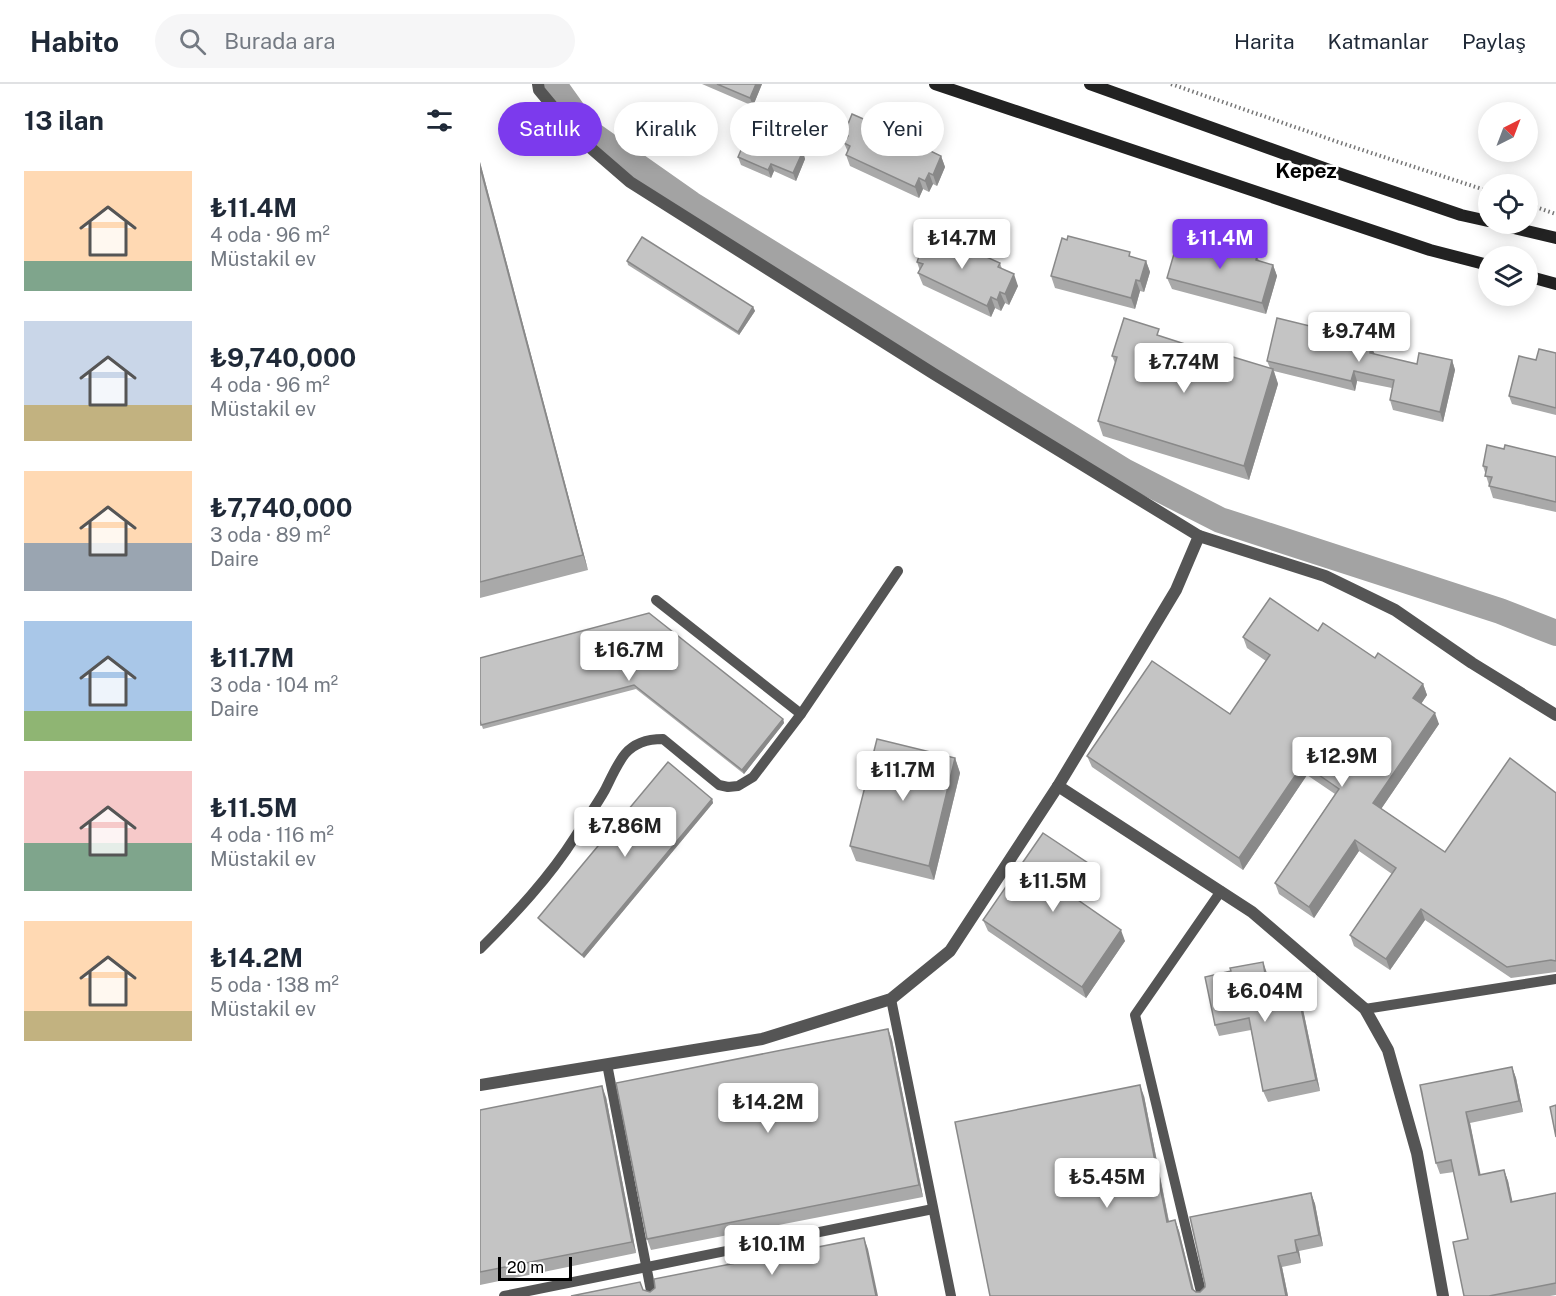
<!DOCTYPE html>
<html lang="tr">
<head>
<meta charset="utf-8">
<style>
  body { margin:0; font-family:"Public Sans",sans-serif; background:#f6f6f7; color:#1f2937; height:100vh; display:flex; flex-direction:column; font-size:22px; white-space:nowrap }
  * { box-sizing:border-box; margin:0 }
  p { font-size:20px; color:#747a83 }
  .icon { flex:none; width:33px; height:33px; fill:none; stroke:currentColor; stroke-width:2; stroke-linecap:round; stroke-linejoin:round }
  .map { position:relative; flex:1; overflow:hidden }
  .side { display:flex; flex-direction:column; background:#fff; width:480px }
  .side>* { flex:none }
  .banner { position:absolute; left:18px; top:18px; width:570px; height:54px; display:flex; gap:12px }
  .needle { width:39px; rotate:42deg }
  .buttons { position:absolute; left:998px; top:18px; display:grid; gap:12px }
  .buttons a { display:grid; place-items:center; width:60px; height:60px; border-radius:50%; background:#fff; box-shadow:0 3px 15px #0003; font-size:30px }
  .scale { position:absolute; left:18px; bottom:15px; width:74px; box-sizing:border-box; padding-left:6px; border:3px solid #000; border-top:0; font-size:16px; line-height:21px; white-space:nowrap; color:#000; -webkit-text-stroke:4px #fff; paint-order:stroke }
  .price { position:absolute; translate:-50% -51px; padding:0 14px; border-radius:6px; background:#fff; color:#222; font-size:20px; line-height:39px; filter:drop-shadow(0 2px 3px #0008) }
  .price::after { content:''; position:absolute; left:50%; top:36px; width:18px; height:14px; margin-left:-9px; background:inherit; clip-path:polygon(0 0,100% 0,50% 100%) }
  .price.selected { background:#7c3aed; color:#fff }
  ul { padding:0; list-style:none }
  li { display:flex; align-items:center; gap:18px; height:150px; padding:0 24px }
  li span { display:grid; place-items:center; flex:none; width:168px; height:120px; border-radius:0px; color:#555 }
  li>.icon { margin-inline-start:auto }
  span .icon { width:72px; height:72px; fill:#fffc; stroke-width:1 }
  li b { font-size:26px }
  h2 { display:flex; justify-content:space-between; align-items:center; height:72px; padding:0 24px; font-size:26px }
  .pill { padding:0 21px; border-radius:27px; background:#fff; box-shadow:0 3px 15px #0003; font-size:21px; line-height:54px }
  .pill.selected { background:#7c3aed; color:#fff }
  header { display:flex; align-items:center; gap:36px; box-sizing:border-box; height:84px; padding:0 30px; background:#fff; border-bottom:2px solid #e0e1e3 }
  header strong { font-size:28px }
  nav { display:flex; gap:33px; margin-inline-start:auto; font-size:21px }
  .search { width:420px; height:54px; background:#f6f6f7; display:flex; align-items:center; gap:15px; box-sizing:border-box; padding:0 21px; border-radius:33px; color:#747a83; font-size:22px }
  main { display:flex; flex:1; min-height:0 }
  .map>svg:first-child { display:block }
</style>
</head>
<body>
<header>
<strong>Habito</strong>
<div class="search"><svg class="icon" aria-label="search" viewBox="0 0 24 24"><circle cx="10" cy="10" r="6"/><path d="M15 15l6 6"/></svg>Burada ara</div>
<nav><a>Harita</a><a>Katmanlar</a><a>Paylaş</a></nav>
</header>
<main>
<section class="side">
<h2>13 ilan<svg class="icon" aria-label="filters" viewBox="0 0 24 24"><path d="M4 7h16M4 17h16"/><circle cx="9" cy="7" r="2"/><circle cx="15" cy="17" r="2"/></svg></h2>
<ul>
<li><span style="background:linear-gradient(#ffd9b3 75%,#7fa58c 0)"><svg class="icon" aria-label="home" viewBox="0 0 24 24"><path d="M3 11l9-7 9 7M6 9v11h12V9"/></svg></span><div><b>₺11.4M</b><p>4 oda · 96 m²</p><p>Müstakil ev</p></div></li>
<li><span style="background:linear-gradient(#c9d6e8 70%,#c2b280 0)"><svg class="icon" aria-label="home" viewBox="0 0 24 24"><path d="M3 11l9-7 9 7M6 9v11h12V9"/></svg></span><div><b>₺9,740,000</b><p>4 oda · 96 m²</p><p>Müstakil ev</p></div></li>
<li><span style="background:linear-gradient(#ffd9b3 60%,#9aa5b1 0)"><svg class="icon" aria-label="home" viewBox="0 0 24 24"><path d="M3 11l9-7 9 7M6 9v11h12V9"/></svg></span><div><b>₺7,740,000</b><p>3 oda · 89 m²</p><p>Daire</p></div></li>
<li><span style="background:linear-gradient(#a9c7e8 75%,#8fb573 0)"><svg class="icon" aria-label="home" viewBox="0 0 24 24"><path d="M3 11l9-7 9 7M6 9v11h12V9"/></svg></span><div><b>₺11.7M</b><p>3 oda · 104 m²</p><p>Daire</p></div></li>
<li><span style="background:linear-gradient(#f6c9c9 60%,#7fa58c 0)"><svg class="icon" aria-label="home" viewBox="0 0 24 24"><path d="M3 11l9-7 9 7M6 9v11h12V9"/></svg></span><div><b>₺11.5M</b><p>4 oda · 116 m²</p><p>Müstakil ev</p></div></li>
<li><span style="background:linear-gradient(#ffd9b3 75%,#c2b280 0)"><svg class="icon" aria-label="home" viewBox="0 0 24 24"><path d="M3 11l9-7 9 7M6 9v11h12V9"/></svg></span><div><b>₺14.2M</b><p>5 oda · 138 m²</p><p>Müstakil ev</p></div></li>
</ul>
</section>
<div class="map">
<svg width="1076" height="1212" viewBox="0 0 1076 1212">
  <rect width="100%" height="100%" fill="#fff"/>
  <g fill="none" stroke-linecap="round" stroke-linejoin="round">
    <!-- canal -->
    <polyline stroke="#a3a3a3" stroke-width="26" points="75,0 77,5 107,47 211,120 644,387 740,436 1020,527 1076,549"/>
    <!-- path -->
    <g stroke="#777" stroke-width="4" stroke-dasharray="1.5 3" stroke-linecap="butt">
      <polyline points="691,0 861,59 1008,107"/>
      <polyline points="1047,120 1076,130"/>
    </g>
    <!-- service -->
    <g stroke="#555" stroke-width="10">
      <polyline points="176,516 321,630"/>
      <path d="M0,865C35,830 69,794 95,753C105,737 116,722 125,706C131,694 137,680 145,670C155,658 169,655 183,655L239,701L248,703L258,702L273,693L321,630L418,487"/>
      <polyline points="411,915 471,1212"/>
      <polyline points="885,925 1076,895"/>
      <polyline points="127,980 172,1212"/>
      <polyline points="24,1212 453,1125"/>
      <polyline points="722,1212 655,931 741,807"/>
    </g>
    <!-- minor -->
    <g stroke="#555" stroke-width="12">
      <polyline points="58,0 59,6 98,53 150,98 454,290 719,452 845,492 915,526 992,579 1076,631"/>
      <polyline points="578,702 772,828 885,925 908,966 937,1069 963,1212"/>
      <polyline points="0,1001 282,955 411,915 470,867 578,702 696,506 719,452"/>
    </g>
    <!-- secondary -->
    <g stroke="#222" stroke-width="12">
      <polyline points="455,0 950,166 1008,181"/>
      <polyline points="610,0 852,87 981,131 1008,137"/>
      <polyline points="1017,140 1076,154"/>
      <polyline points="1047,192 1076,200"/>
    </g>
  </g>
  <!-- wall -->
  <g fill="#a9a9a9">
    <polygon points="222,0 282,0 273,22"/>
    <polygon points="388,37 448,61 450,66 461,72 465,83 457,102 453,100 449,108 443,105 439,114 370,82 366,71 368,68 364,59 366,56 364,50"/>
    <polygon points="328,56 323,68 325,75 316,97 294,87 291,94 261,81 258,73"/>
    <polygon points="0,78 108,486 0,514"/>
    <polygon points="460,156 520,179 522,185 538,202 529,221 525,219 521,227 515,224 511,233 443,201 438,189 440,187 437,178 438,174 436,168"/>
    <polygon points="714,160 777,172 779,177 793,181 797,192 786,230 692,205 687,194"/>
    <polygon points="652,173 666,177 670,188 664,208 660,207 655,225 575,204 571,192"/>
    <polygon points="147,177 273,223 275,227 259,251 148,181"/>
    <polygon points="682,253 742,272 790,284 787,277 875,253 877,258 894,270 937,280 972,276 975,286 963,338 913,326 910,316 912,304 877,297 875,307 794,287 798,300 769,396 623,352 618,337 635,279 632,272"/>
    <polygon points="1076,269 1076,331 1032,320 1029,312 1056,276"/>
    <polygon points="1024,365 1076,373 1076,428 1013,414 1003,382"/>
    <polygon points="169,529 303,635 304,639 264,690 156,605 3,645 0,636"/>
    <polygon points="838,547 895,574 943,600 947,611 941,620 959,640 901,725 965,768 1076,709 1076,888 1031,894 945,836 910,886 874,862 870,851 912,790 879,767 834,834 799,810 795,799 855,710 827,691 763,786 612,683 607,672 750,630 786,577 767,564 763,553"/>
    <polygon points="475,674 480,689 454,796 376,777 370,762"/>
    <polygon points="232,715 233,719 104,874 60,837 58,834"/>
    <polygon points="612,791 596,815 645,857 606,914 508,847 503,836"/>
    <polygon points="787,889 790,905 820,911 840,1007 788,1018 783,1007 771,946 739,952 735,941"/>
    <polygon points="408,945 412,956 443,1113 171,1166 167,1155"/>
    <polygon points="1032,983 1036,994 1043,1028 990,1039 1000,1091 1024,1086 1028,1097 1032,1118 1076,1109 1076,1211 1070,1212 984,1212 988,1155 974,1088 960,1090 956,1079 940,1001"/>
    <polygon points="664,1012 689,1137 695,1136 699,1147 714,1206 716,1208 720,1208 831,1109 835,1120 843,1162 819,1167 821,1179 802,1183 808,1212 510,1212"/>
    <polygon points="126,1013 156,1169 0,1201 0,1026"/>
  </g>
  <!-- shaded-wall -->
  <g fill="#898989">
    <polygon points="276,0 282,0 273,22 270,14"/>
    <polygon points="325,49 328,56 323,68 325,75 316,97 313,89 318,65"/>
    <polygon points="461,72 465,83 457,102 453,91"/>
    <polygon points="0,78 108,486 103,471 0,83"/>
    <polygon points="291,80 294,87 291,94 288,86"/>
    <polygon points="449,89 453,100 449,108 445,97"/>
    <polygon points="439,94 443,105 439,114 435,103"/>
    <polygon points="666,177 670,188 664,208 660,197"/>
    <polygon points="793,181 797,192 786,230 782,219"/>
    <polygon points="534,190 538,202 529,221 525,210"/>
    <polygon points="656,196 660,207 655,225 651,214"/>
    <polygon points="520,208 525,219 521,227 517,216"/>
    <polygon points="511,213 515,224 511,233 507,222"/>
    <polygon points="273,223 275,227 259,251 258,248"/>
    <polygon points="891,261 895,271 890,269"/>
    <polygon points="972,276 975,286 963,338 960,328"/>
    <polygon points="793,285 798,300 769,396 764,382"/>
    <polygon points="874,287 877,297 875,307 871,297"/>
    <polygon points="943,600 947,611 937,626 933,614"/>
    <polygon points="955,629 959,640 897,731 893,719"/>
    <polygon points="303,635 304,639 264,690 262,686"/>
    <polygon points="475,674 480,689 454,796 449,782"/>
    <polygon points="823,680 827,691 763,786 759,774"/>
    <polygon points="232,715 233,719 104,874 102,871"/>
    <polygon points="875,756 879,767 834,834 829,823"/>
    <polygon points="608,779 612,791 592,821 588,809"/>
    <polygon points="941,825 945,836 910,886 906,875"/>
    <polygon points="641,846 645,857 606,914 602,903"/>
    <polygon points="783,878 787,889 792,917 788,906"/>
    <polygon points="816,900 820,911 840,1007 836,996"/>
    <polygon points="408,945 412,956 443,1113 439,1101"/>
    <polygon points="1032,983 1036,994 1043,1028 1039,1017"/>
    <polygon points="660,1001 664,1012 691,1149 687,1138"/>
    <polygon points="122,1002 126,1013 156,1169 152,1158"/>
    <polygon points="986,1028 990,1039 1003,1102 999,1091"/>
    <polygon points="1024,1086 1028,1097 1035,1129 1031,1118"/>
    <polygon points="831,1109 835,1120 843,1162 839,1151"/>
    <polygon points="695,1136 699,1147 715,1212 712,1205"/>
    <polygon points="384,1154 388,1165 398,1212 396,1212"/>
    <polygon points="815,1156 819,1167 821,1179 817,1168"/>
    <polygon points="798,1172 802,1183 808,1212 806,1212"/>
  </g>
  <!-- building -->
  <g fill="#c4c4c4" stroke="#898989" stroke-width="1.5">
    <polygon points="237,0 276,0 270,14"/>
    <polygon points="277,29 325,49 318,65 323,67 313,89 291,80 288,86 258,73"/>
    <polygon points="372,30 388,37 390,34 448,61 446,65 461,72 453,91 449,89 445,97 439,94 435,103 366,71 370,62 364,59 368,52 364,50"/>
    <polygon points="0,83 103,471 0,498"/>
    <polygon points="445,149 460,156 462,153 520,179 518,183 534,190 525,210 520,208 517,216 511,213 507,222 438,189 443,180 437,178 440,170 436,168"/>
    <polygon points="588,152 650,168 649,172 666,177 660,197 656,196 651,214 571,192 582,154 587,156"/>
    <polygon points="162,153 273,223 258,248 147,177"/>
    <polygon points="698,156 714,160 715,156 777,172 776,176 793,181 782,219 687,194"/>
    <polygon points="644,234 679,245 677,251 742,272 743,270 793,285 764,382 618,337 637,273 632,272"/>
    <polygon points="797,234 875,253 874,257 891,261 890,269 937,280 939,269 972,276 960,328 910,316 914,296 874,287 871,297 787,277"/>
    <polygon points="1059,265 1076,269 1076,324 1029,312 1039,272 1056,276"/>
    <polygon points="1007,361 1024,365 1025,361 1076,373 1076,418 1009,402 1012,393 1005,392 1007,383 1003,382"/>
    <polygon points="790,514 838,547 843,539 895,574 898,569 943,600 933,614 955,629 893,719 965,768 1030,674 1076,709 1076,877 1071,876 1027,883 941,825 906,875 870,851 916,784 875,756 829,823 795,799 859,705 823,680 759,774 607,672 672,577 750,630 790,571 763,553"/>
    <polygon points="169,529 303,635 262,686 154,601 1,641 0,636 0,574"/>
    <polygon points="397,655 475,674 449,782 370,762"/>
    <polygon points="188,678 232,715 102,871 58,834"/>
    <polygon points="563,749 608,779 588,809 641,846 602,903 503,836"/>
    <polygon points="783,878 788,906 816,900 836,996 783,1007 769,934 735,941 725,893 751,887 750,884"/>
    <polygon points="408,945 439,1101 167,1155 136,999"/>
    <polygon points="1032,983 1039,1017 986,1028 999,1091 1024,1086 1031,1118 1076,1109 1076,1199 1009,1212 984,1212 973,1158 988,1155 971,1076 956,1079 940,1001"/>
    <polygon points="660,1001 687,1138 695,1136 712,1205 716,1208 720,1208 725,1203 725,1200 710,1133 831,1109 839,1151 815,1156 817,1168 798,1172 806,1212 510,1212 475,1038"/>
    <polygon points="122,1002 152,1158 0,1188 0,1026"/>
    <polygon points="1076,1021 1076,1053 1070,1023"/>
    <polygon points="384,1154 396,1212 91,1212 160,1198 163,1206 170,1208 175,1204 174,1195"/>
  </g>
  <g text-anchor="middle" dominant-baseline="central" stroke-width="5" stroke-linejoin="round" paint-order="stroke">
    <!-- district labels -->
    <g font-size="21" font-weight="bold" fill="#000" stroke="#fff">
      <text x="826" y="86">Kepez</text>
    </g>
  </g>
</svg>
<div class="buttons">
<a><svg class="needle" viewBox="-14 -14 28 28"><path d="M0-13l5 13h-10z" fill="#e53935"/><path d="M0 13l5-13h-10z" fill="#747a83"/></svg></a>
<a><svg class="icon" aria-label="locate" viewBox="0 0 24 24"><circle cx="12" cy="12" r="6"/><path d="M12 2v4M12 18v4M2 12h4M18 12h4"/></svg></a>
<a><svg class="icon" aria-label="layers" viewBox="0 0 24 24"><path d="M12 4l9 5-9 5-9-5zM3 14l9 5 9-5"/></svg></a>
</div>
<div class="scale">20 m</div>
<b class="price" style="left:482px;top:186px">₺14.7M</b>
<b class="price selected" style="left:740px;top:186px">₺11.4M</b>
<b class="price" style="left:879px;top:279px">₺9.74M</b>
<b class="price" style="left:704px;top:310px">₺7.74M</b>
<b class="price" style="left:149px;top:598px">₺16.7M</b>
<b class="price" style="left:862px;top:704px">₺12.9M</b>
<b class="price" style="left:423px;top:718px">₺11.7M</b>
<b class="price" style="left:145px;top:774px">₺7.86M</b>
<b class="price" style="left:573px;top:829px">₺11.5M</b>
<b class="price" style="left:785px;top:939px">₺6.04M</b>
<b class="price" style="left:288px;top:1050px">₺14.2M</b>
<b class="price" style="left:627px;top:1125px">₺5.45M</b>
<b class="price" style="left:292px;top:1192px">₺10.1M</b>
<div class="banner">
<a class="pill selected">Satılık</a>
<a class="pill">Kiralık</a>
<a class="pill">Filtreler</a>
<a class="pill">Yeni</a>
</div>
</div>
</main>
</body>
</html>
